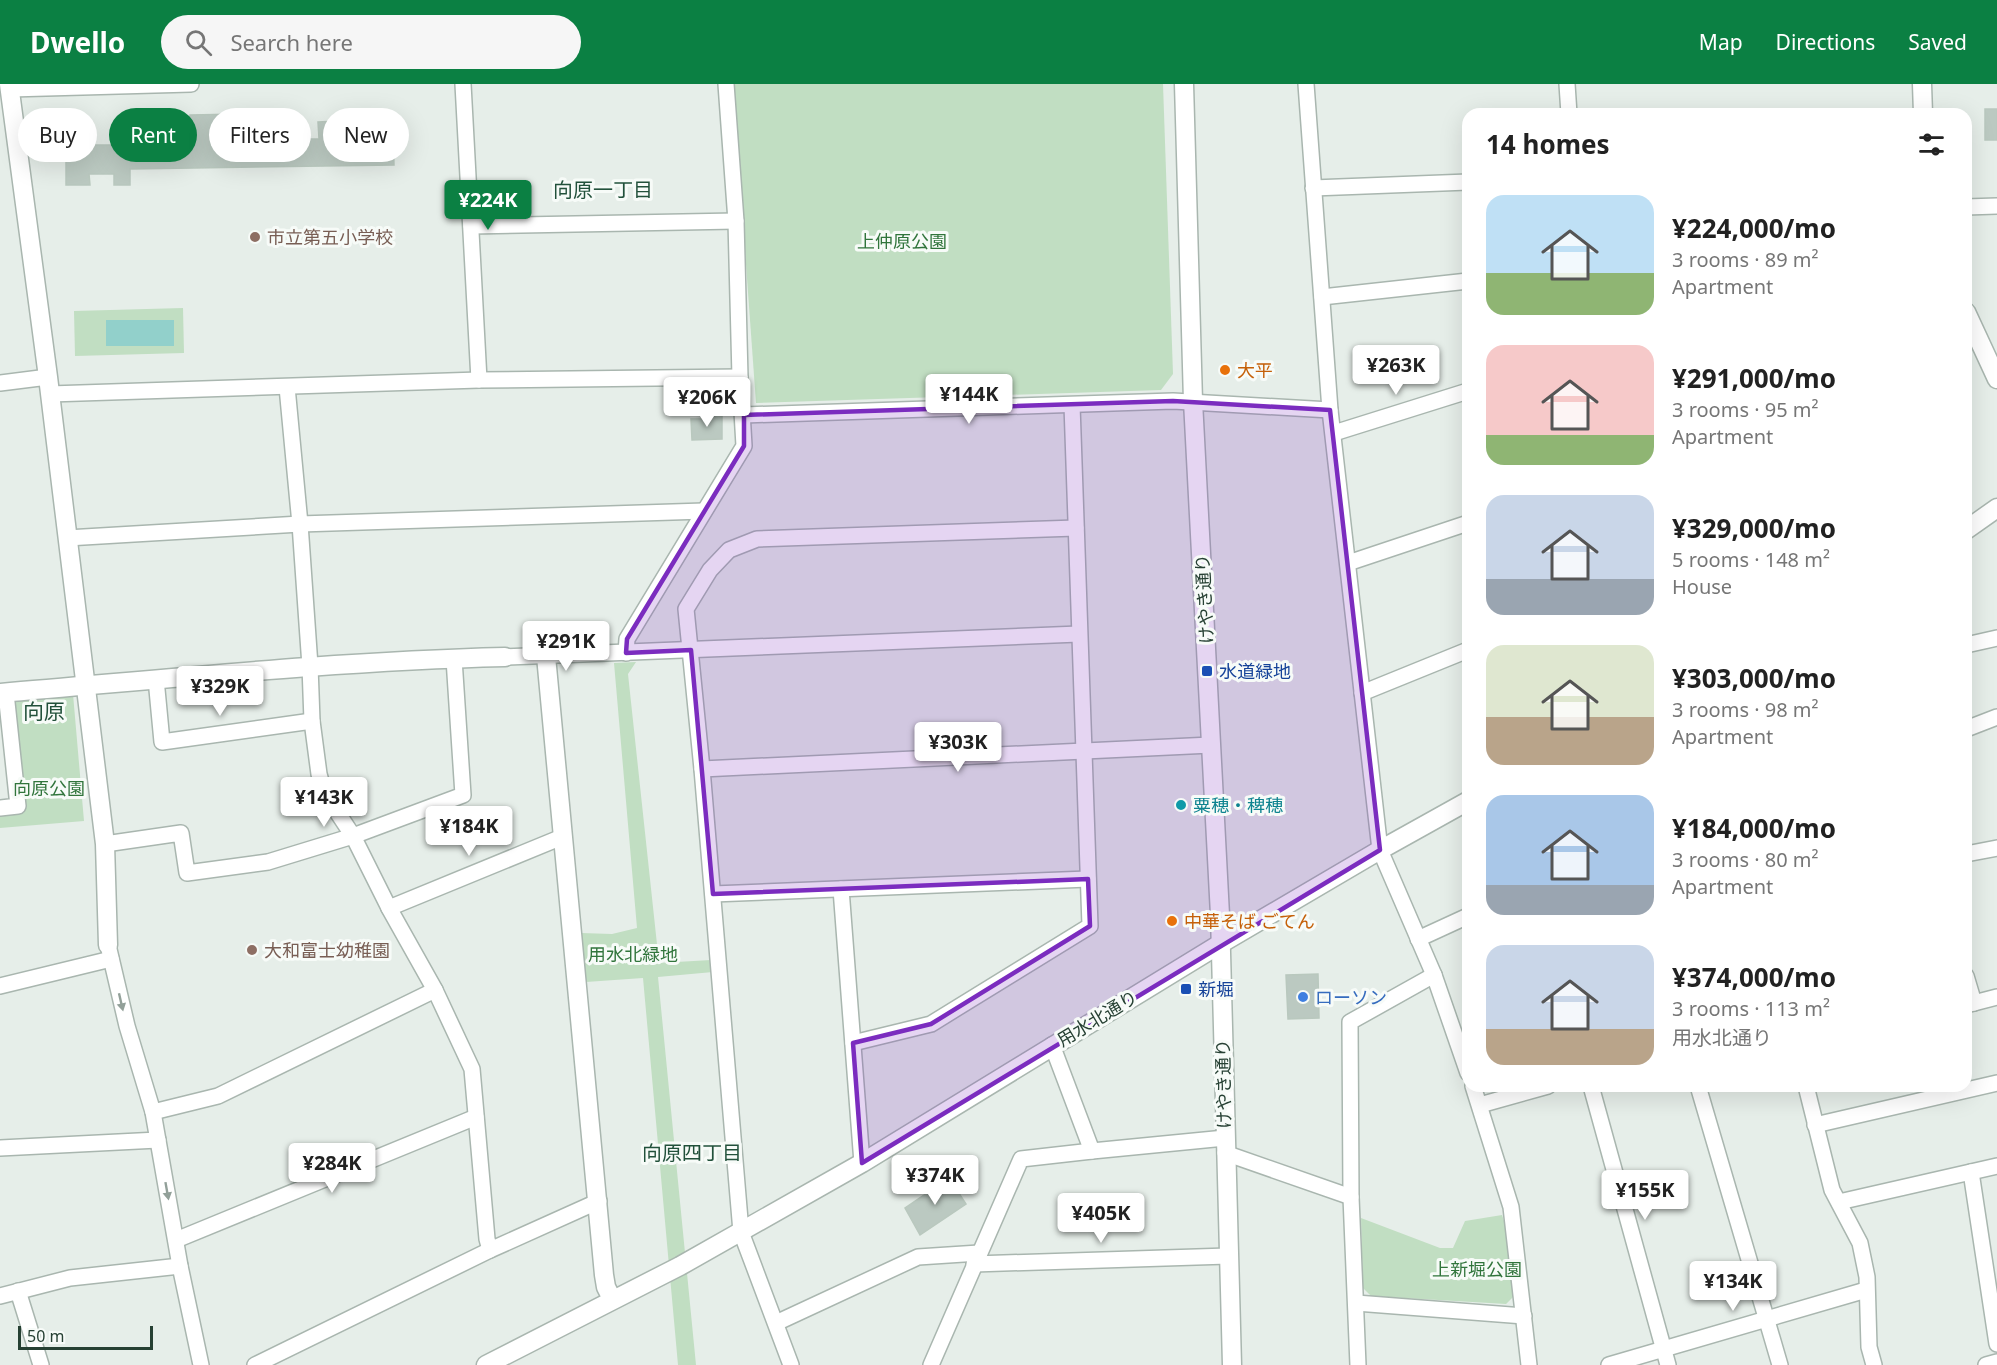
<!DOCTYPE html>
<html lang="en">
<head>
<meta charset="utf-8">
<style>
  body { margin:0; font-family:"Noto Sans","Noto Sans JP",sans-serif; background:#f6f6f6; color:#222; height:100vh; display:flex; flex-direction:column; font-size:22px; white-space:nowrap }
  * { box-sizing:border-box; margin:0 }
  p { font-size:20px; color:#767676 }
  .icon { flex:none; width:33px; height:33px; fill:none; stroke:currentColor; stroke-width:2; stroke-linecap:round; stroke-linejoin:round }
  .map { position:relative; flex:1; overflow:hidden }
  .drawer { position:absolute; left:1462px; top:24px; width:510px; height:984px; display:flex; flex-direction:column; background:#fff; border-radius:18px; box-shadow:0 6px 24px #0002 }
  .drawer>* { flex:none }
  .top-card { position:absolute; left:18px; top:24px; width:570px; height:54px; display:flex; gap:12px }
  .scale { position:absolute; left:18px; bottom:15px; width:135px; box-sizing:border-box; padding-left:6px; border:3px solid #264033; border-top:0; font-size:16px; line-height:21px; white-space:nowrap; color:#264033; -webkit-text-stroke:4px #f7fbf8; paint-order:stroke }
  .price { position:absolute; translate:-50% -51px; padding:0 14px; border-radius:6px; background:#fff; color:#222; font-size:20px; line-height:39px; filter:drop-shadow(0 2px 3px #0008) }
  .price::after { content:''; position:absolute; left:50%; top:36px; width:18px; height:14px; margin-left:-9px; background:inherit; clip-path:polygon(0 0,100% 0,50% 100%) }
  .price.selected { background:#0b8043; color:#fff }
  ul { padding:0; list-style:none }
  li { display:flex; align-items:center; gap:18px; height:150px; padding:0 24px }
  li span { display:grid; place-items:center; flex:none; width:168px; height:120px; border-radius:18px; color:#555 }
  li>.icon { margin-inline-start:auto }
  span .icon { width:72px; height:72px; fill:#fffc; stroke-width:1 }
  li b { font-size:26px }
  h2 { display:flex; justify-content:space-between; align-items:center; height:72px; padding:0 24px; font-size:26px }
  .chip { padding:0 21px; border-radius:27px; background:#fff; box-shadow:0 6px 24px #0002; font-size:21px; line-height:54px }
  .chip.selected { background:#0b8043; color:#fff }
  header { display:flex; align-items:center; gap:36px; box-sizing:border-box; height:84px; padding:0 30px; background:#0b8043; color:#fff }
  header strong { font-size:28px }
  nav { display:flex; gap:33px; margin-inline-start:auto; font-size:21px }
  .search { width:420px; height:54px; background:#f6f6f6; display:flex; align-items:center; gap:15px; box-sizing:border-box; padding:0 21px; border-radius:33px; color:#767676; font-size:22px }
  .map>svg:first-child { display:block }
</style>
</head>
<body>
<header>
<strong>Dwello</strong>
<div class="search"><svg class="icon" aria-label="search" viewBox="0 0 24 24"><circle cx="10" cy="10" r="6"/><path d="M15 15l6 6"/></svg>Search here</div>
<nav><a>Map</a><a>Directions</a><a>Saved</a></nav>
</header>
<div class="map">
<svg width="1997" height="1281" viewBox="0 0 1997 1281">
  <rect width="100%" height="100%" fill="#e6eee9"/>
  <!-- green -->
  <g fill="#c1dec2">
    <polygon points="733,0 1163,0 1173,290 1161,306 756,319"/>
    <polygon points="183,224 184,269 75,272 74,227"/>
    <polygon points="636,578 628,590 659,879 711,876 713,888 658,893 696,1281 678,1281 643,894 586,898 581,849 612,850 637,844 614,579"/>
    <polygon points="73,610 84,737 0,744 0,726 19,724 11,616"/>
    <polygon points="1502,1131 1506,1143 1513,1213 1506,1220 1371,1212 1363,1204 1361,1134 1440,1164 1453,1164 1465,1137"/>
  </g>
  <!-- water -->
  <rect fill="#92d0cb" x="106" y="236" width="68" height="26"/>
  <!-- building -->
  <g fill="#bbc9c1" stroke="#b9c8be" stroke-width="1.5">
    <rect x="1985" y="25" width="12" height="31"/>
    <polygon points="241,30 241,53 283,53 282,38 305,38 305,55 319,55 318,38 337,37 338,53 393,52 394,81 130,85 130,101 114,101 114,90 89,90 90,101 66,101 66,61 112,61 111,47 122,47 122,58 130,58 130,41 158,41 158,52 190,52 190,31"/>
    <polygon points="722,331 722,355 692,356 691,335 702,335 701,332"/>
    <polygon points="1318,890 1319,934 1288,935 1286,891"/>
    <polygon points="949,1094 966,1120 920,1151 905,1124"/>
  </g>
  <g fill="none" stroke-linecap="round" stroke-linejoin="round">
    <defs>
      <g id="minor">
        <polyline points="463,0 479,296"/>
        <polyline points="1306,0 1330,326 1380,766 1434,891 1468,989"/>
        <polyline points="1567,0 1569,30"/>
        <polyline points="10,5 191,0"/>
        <polyline points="1313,104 1468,98"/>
        <polyline points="1966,123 1997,122"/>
        <polyline points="471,142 736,137"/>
        <polyline points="1322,213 1468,197"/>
        <polyline points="0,299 48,293"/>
        <polyline points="287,303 300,440 310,582 312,637 319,690 324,708 353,752 389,824 435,906 472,985 487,1155 490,1166"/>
        <polyline points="50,310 479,296 740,293"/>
        <polyline points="744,331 1173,317 1330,326"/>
        <polyline points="1334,349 1468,307"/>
        <polyline points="67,454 300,440 704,427"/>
        <polyline points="1348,479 1468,439"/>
        <polyline points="1966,561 1997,554"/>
        <polyline points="626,569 627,555 744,362 740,293 736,137 726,0"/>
        <polyline points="505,573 1079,550"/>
        <polyline points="156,595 162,658 312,637"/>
        <polyline points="1362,609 1468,566"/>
        <polyline points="1966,645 1997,633"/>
        <polyline points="702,685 1211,661"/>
        <polyline points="0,724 18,722 6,609"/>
        <polyline points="105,760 181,749 187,789 268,778 353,752 463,711 454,575"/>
        <polyline points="1966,770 1997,764"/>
        <polyline points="841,805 862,1079"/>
        <polyline points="713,810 1088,795"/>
        <polyline points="389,824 562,753"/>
        <polyline points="1418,855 1468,832"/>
        <polyline points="108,861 127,942 153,1028 180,1182 201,1281"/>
        <polyline points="1966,892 1974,919"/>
        <polyline points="0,902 111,875"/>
        <polyline points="1966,921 1997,913"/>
        <polyline points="853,959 931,940 1090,842 1072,321"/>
        <polyline points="1052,961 1092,1067 1225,1054"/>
        <polyline points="1473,1002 1511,1123 1529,1281"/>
        <polyline points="1591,1002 1668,1281"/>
        <polyline points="1698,1002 1780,1281"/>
        <polyline points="1806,1002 1832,1106 1860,1159 1867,1193 1869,1263 1874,1281"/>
        <polyline points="1480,1021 1548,1002"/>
        <polyline points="153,1028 218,1012 435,906"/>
        <polyline points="1815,1041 1997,999"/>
        <polyline points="0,1064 158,1056"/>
        <polyline points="1225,1069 1351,1113"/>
        <polyline points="1971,1088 1997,1260"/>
        <polyline points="1839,1118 1997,1082"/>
        <polyline points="176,1156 476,1033"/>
        <polyline points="974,1180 1228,1172"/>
        <polyline points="18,1207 41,1281"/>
        <polyline points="0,1212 70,1194 180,1182"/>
        <polyline points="1356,1219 1524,1232"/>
        <polyline points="776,1239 918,1173 979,1169"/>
        <polyline points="255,1281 490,1166 599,1117"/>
        <polyline points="791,1281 741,1148 702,685 686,525 710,486 729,466 757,455 1076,444"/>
        <polyline points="931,1281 1021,1075 1092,1067"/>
        <polyline points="1358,1281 1351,1113 1350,938 1434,891"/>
        <polyline points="1609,1281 1866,1206"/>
        <polyline points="1986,1281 1997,1278"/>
      </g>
      <g id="tertiary">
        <polyline points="9,0 48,293 105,760 108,861"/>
        <polyline points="1184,0 1193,317 1220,831 1232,1281"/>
        <polyline points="1922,0 1923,30"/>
        <polyline points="1966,228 1997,295"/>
        <polyline points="1966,446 1997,424"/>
        <polyline points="546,572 604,1191 606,1203 612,1215"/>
        <path d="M0,609C168,595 336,577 505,573"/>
        <polyline points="486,1281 680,1182 862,1079 1220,860 1380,766 1468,717"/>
      </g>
    </defs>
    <!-- minor casing -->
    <use href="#minor" stroke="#a9b6af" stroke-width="18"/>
    <!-- tertiary casing -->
    <use href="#tertiary" stroke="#a9b6af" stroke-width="21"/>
    <!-- minor -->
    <use href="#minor" stroke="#fff" stroke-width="15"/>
    <!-- tertiary -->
    <use href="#tertiary" stroke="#fff" stroke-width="18"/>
  </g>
  <!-- one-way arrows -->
  <defs><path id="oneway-solid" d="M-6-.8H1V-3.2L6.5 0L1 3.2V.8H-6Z" transform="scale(1.5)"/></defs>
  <g fill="#92a099">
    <use href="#oneway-solid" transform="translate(121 918) rotate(77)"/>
    <use href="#oneway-solid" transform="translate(167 1107) rotate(80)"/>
  </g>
  <!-- marked area -->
  <path fill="#7b2cbf" fill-opacity="0.2" stroke="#7b2cbf" stroke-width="4.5" stroke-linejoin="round" d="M1173,317L1330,326L1380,766L862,1079L853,959L931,940L1090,842L1088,795L713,810L691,566L626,569L627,555L744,362V331Z"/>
  <!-- markers -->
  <g fill="#8d6e63" stroke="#f7fbf8" stroke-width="2">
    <circle cx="255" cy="153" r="6"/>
    <circle cx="252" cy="866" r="6"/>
  </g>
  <g fill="#e8710a" stroke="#f7fbf8" stroke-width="2">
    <circle cx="1225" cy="286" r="6"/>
    <circle cx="1172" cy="837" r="6"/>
  </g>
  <g fill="#1a4fb4" stroke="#f7fbf8" stroke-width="2">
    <rect x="1201" y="581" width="12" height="12" rx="3"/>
    <rect x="1180" y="899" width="12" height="12" rx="3"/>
  </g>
  <circle fill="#0f9aa8" stroke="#f7fbf8" stroke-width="2" cx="1181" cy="721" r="6"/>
  <circle fill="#3f7fe0" stroke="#f7fbf8" stroke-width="2" cx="1303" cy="913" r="6"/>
  <g text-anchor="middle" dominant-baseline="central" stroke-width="6" stroke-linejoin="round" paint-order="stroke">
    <!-- education labels -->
    <g font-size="18" fill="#785e54" stroke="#f7fbf8" text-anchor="start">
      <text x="267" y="153">市立第五小学校</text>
      <text x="264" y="866">大和富士幼稚園</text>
    </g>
    <!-- park labels -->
    <g font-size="18" fill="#31753c" stroke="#f7fbf8">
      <text x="902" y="157">上仲原公園</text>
      <text x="49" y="704">向原公園</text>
      <text x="633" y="870">用水北緑地</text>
      <text x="1477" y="1185">上新堀公園</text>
    </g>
    <!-- food labels -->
    <g font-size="18" fill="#c56008" stroke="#f7fbf8" text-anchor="start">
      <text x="1237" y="286">大平</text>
      <text x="1184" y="837">中華そば ごてん</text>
    </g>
    <!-- street labels -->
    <g font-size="18" fill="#264033" stroke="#f7fbf8">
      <text transform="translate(1204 515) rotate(-93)">けやき通り</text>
      <text transform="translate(1097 934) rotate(-31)">用水北通り</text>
      <text transform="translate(1223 1000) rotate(-91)">けやき通り</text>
    </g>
    <!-- transit labels -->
    <g font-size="18" fill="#164399" stroke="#f7fbf8" text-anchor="start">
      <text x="1219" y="587">水道緑地</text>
      <text x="1198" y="905">新堀</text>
    </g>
    <!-- culture labels -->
    <g font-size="18" fill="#0d838f" stroke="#f7fbf8" text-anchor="start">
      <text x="1193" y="721">粟穂・稗穂</text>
    </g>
    <!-- shop labels -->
    <g font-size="18" fill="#366cbe" stroke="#f7fbf8" text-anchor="start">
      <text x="1315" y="913">ローソン</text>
    </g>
    <!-- neighbourhood labels -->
    <g font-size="20" fill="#22513b" stroke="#f7fbf8">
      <text x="603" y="105">向原一丁目</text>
      <text x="692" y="1068">向原四丁目</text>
    </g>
    <!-- quarter labels -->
    <g font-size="21" fill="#22513b" stroke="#f7fbf8">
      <text x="44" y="627">向原</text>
    </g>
  </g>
</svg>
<div class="scale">50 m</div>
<b class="price selected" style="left:488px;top:147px">¥224K</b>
<b class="price" style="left:1396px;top:312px">¥263K</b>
<b class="price" style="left:969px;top:341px">¥144K</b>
<b class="price" style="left:707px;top:344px">¥206K</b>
<b class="price" style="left:566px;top:588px">¥291K</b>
<b class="price" style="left:220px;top:633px">¥329K</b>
<b class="price" style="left:958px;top:689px">¥303K</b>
<b class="price" style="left:324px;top:744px">¥143K</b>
<b class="price" style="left:469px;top:773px">¥184K</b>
<b class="price" style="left:332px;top:1110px">¥284K</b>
<b class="price" style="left:935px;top:1122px">¥374K</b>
<b class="price" style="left:1645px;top:1137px">¥155K</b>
<b class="price" style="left:1101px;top:1160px">¥405K</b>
<b class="price" style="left:1733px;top:1228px">¥134K</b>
<div class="top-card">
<a class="chip">Buy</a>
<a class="chip selected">Rent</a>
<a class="chip">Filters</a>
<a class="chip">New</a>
</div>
<section class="drawer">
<h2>14 homes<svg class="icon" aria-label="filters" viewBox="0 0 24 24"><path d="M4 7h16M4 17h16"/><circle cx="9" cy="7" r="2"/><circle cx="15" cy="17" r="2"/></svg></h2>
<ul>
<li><span style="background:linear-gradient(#bfe0f5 65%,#8fb573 0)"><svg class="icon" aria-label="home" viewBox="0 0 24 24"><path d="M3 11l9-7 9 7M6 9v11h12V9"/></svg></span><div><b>¥224,000/mo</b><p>3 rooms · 89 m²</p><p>Apartment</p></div></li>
<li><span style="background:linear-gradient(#f6c9c9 75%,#8fb573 0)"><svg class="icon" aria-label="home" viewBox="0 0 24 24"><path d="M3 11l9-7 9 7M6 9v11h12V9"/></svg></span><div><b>¥291,000/mo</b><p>3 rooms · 95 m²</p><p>Apartment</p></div></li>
<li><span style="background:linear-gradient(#c9d6e8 70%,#9aa5b1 0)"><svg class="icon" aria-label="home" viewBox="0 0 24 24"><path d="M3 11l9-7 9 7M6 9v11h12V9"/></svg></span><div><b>¥329,000/mo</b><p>5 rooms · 148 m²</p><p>House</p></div></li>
<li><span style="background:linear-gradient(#dfe7d0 60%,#b9a48a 0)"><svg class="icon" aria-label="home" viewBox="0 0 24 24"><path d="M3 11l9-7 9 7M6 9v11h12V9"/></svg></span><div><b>¥303,000/mo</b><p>3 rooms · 98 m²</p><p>Apartment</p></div></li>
<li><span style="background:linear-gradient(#a9c7e8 75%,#9aa5b1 0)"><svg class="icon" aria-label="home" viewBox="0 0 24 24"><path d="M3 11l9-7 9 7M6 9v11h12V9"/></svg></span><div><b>¥184,000/mo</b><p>3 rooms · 80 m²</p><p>Apartment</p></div></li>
<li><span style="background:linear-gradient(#c9d6e8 70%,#b9a48a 0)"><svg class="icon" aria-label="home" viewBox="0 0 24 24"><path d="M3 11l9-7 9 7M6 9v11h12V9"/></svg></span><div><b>¥374,000/mo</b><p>3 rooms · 113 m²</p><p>用水北通り</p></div></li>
</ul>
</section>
</div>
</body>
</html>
